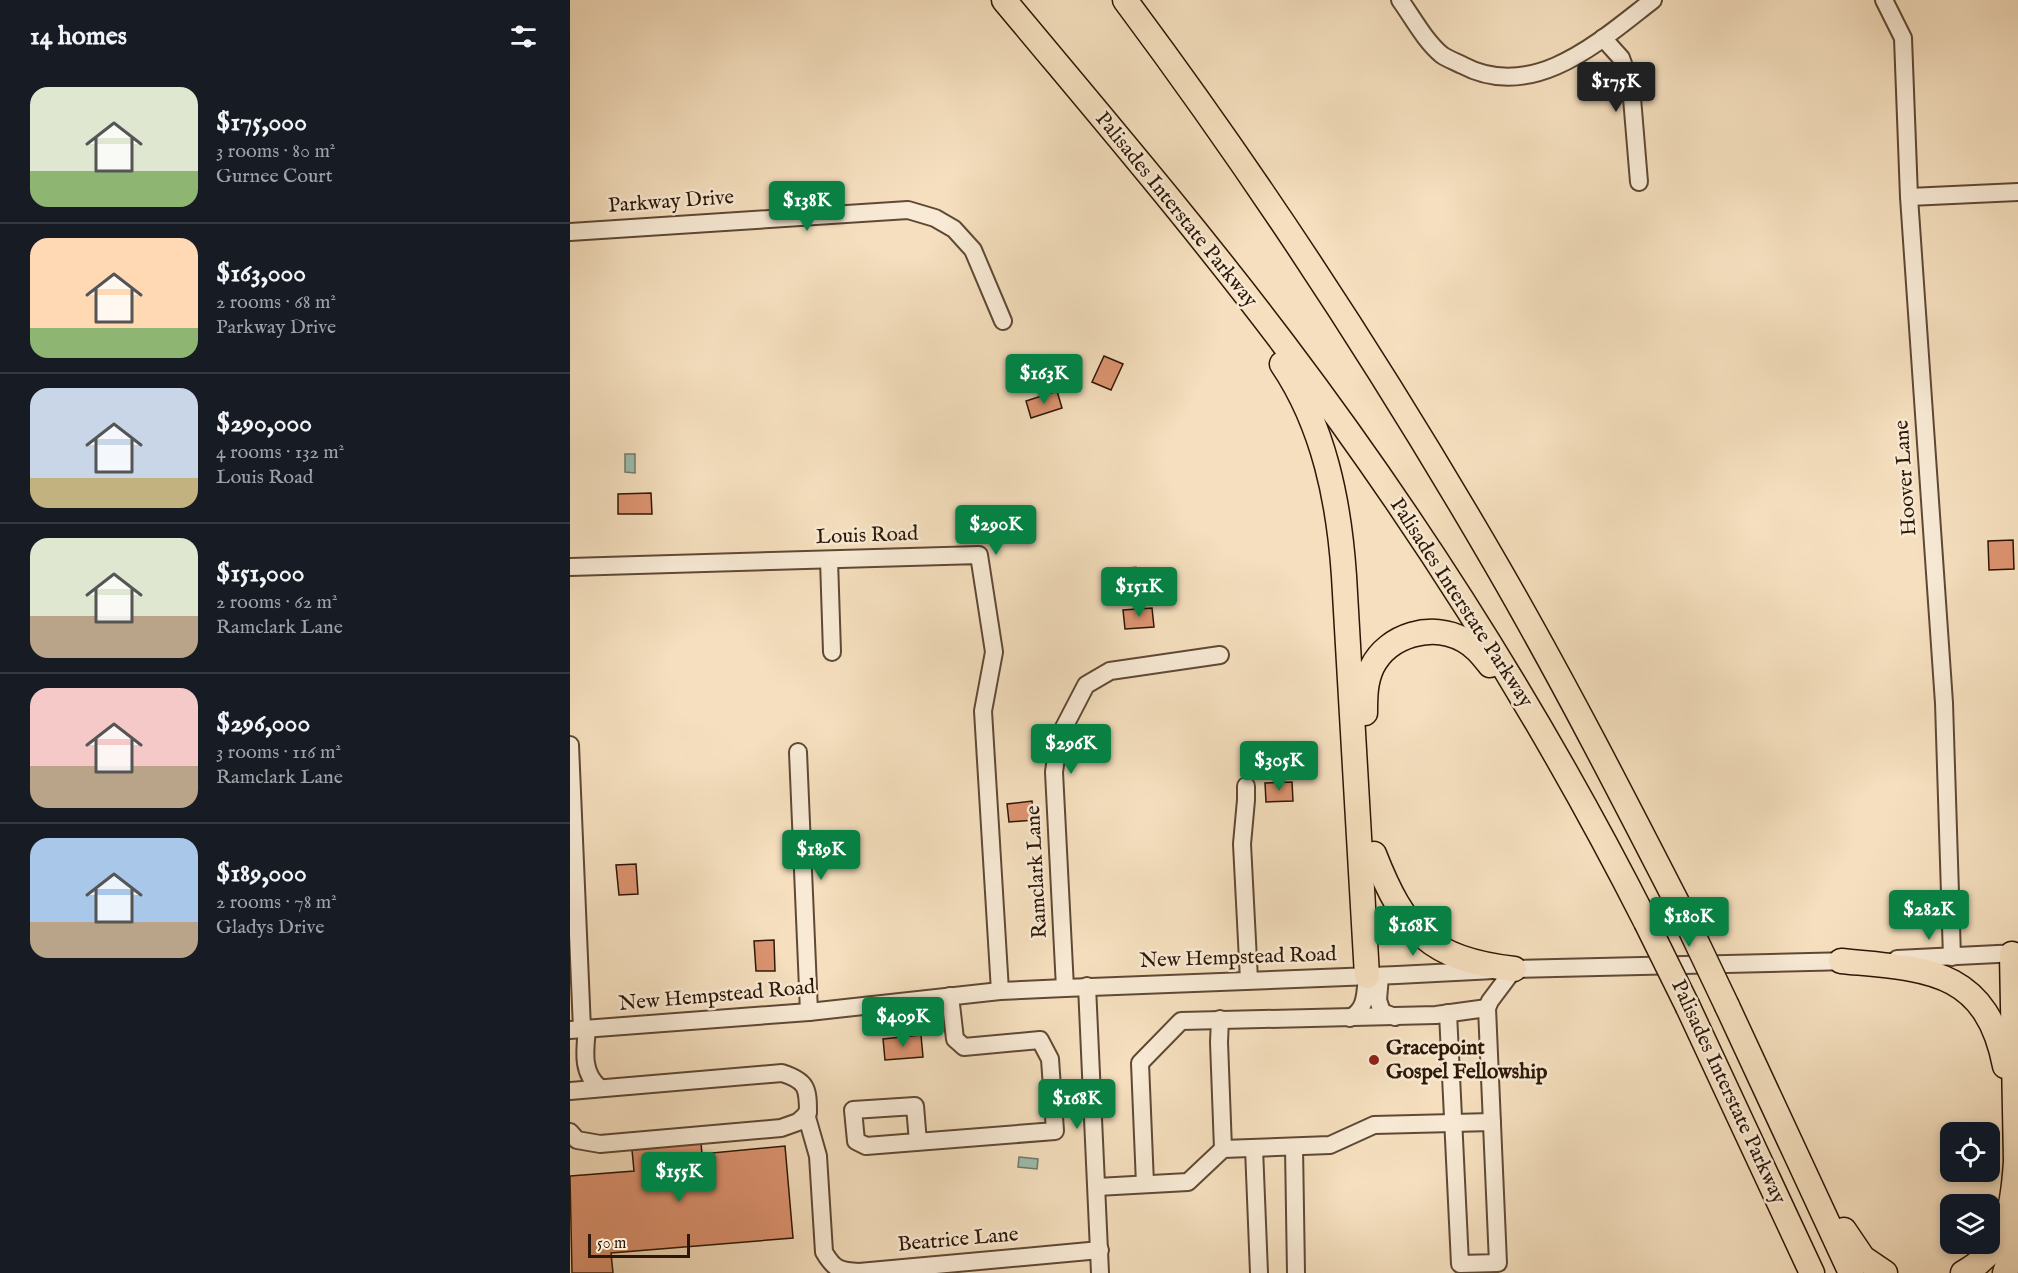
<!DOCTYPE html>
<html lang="en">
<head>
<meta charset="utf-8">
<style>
  body { margin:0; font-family:"IM FELL English",serif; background:#20242c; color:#f1f3f6; height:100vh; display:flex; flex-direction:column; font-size:22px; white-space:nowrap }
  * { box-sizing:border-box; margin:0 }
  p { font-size:20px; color:#9ea1a6 }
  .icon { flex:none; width:33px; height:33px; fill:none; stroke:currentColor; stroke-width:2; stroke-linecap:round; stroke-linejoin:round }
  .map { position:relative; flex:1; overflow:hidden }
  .drawer { display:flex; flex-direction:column; background:#171b24; width:570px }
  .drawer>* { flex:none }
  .buttons { position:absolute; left:1370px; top:1122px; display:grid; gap:12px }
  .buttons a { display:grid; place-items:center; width:60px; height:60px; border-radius:12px; background:#171b24; box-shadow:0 3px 9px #0003; font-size:30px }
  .scale { position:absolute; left:18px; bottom:15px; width:102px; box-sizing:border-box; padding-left:6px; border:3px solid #2d1706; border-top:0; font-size:16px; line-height:21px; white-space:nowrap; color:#2d1706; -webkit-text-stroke:4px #f8ead5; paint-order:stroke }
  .price { position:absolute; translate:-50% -51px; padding:0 14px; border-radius:6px; background:#0b8043; color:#fff; font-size:20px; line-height:39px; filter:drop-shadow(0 2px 3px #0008) }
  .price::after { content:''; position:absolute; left:50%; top:36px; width:18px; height:14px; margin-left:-9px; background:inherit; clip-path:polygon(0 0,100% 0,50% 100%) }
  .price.selected { background:#222; color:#fff }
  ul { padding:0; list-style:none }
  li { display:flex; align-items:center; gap:18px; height:150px; padding:0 30px }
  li+li { border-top:2px solid #363941 }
  li span { display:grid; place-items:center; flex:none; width:168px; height:120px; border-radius:18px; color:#555 }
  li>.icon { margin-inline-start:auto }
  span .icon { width:72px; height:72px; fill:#fffc; stroke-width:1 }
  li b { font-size:26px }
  h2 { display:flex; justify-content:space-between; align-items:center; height:72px; padding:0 30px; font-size:26px }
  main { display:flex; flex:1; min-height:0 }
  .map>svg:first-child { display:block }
</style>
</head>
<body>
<main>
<section class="drawer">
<h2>14 homes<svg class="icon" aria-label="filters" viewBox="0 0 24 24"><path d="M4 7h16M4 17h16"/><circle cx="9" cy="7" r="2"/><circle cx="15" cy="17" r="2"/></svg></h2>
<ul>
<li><span style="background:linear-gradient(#dfe7d0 70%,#8fb573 0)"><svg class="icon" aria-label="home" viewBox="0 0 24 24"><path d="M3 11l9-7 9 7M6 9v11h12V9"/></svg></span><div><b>$175,000</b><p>3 rooms · 80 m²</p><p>Gurnee Court</p></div></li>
<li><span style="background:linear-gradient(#ffd9b3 75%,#8fb573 0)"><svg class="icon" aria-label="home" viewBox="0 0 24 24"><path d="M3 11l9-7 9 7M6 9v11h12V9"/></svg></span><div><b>$163,000</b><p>2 rooms · 68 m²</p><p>Parkway Drive</p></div></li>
<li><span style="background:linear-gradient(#c9d6e8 75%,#c2b280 0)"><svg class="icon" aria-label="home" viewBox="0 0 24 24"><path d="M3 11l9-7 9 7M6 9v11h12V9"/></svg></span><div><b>$290,000</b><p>4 rooms · 132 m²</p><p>Louis Road</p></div></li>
<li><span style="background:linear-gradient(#dfe7d0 65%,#b9a48a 0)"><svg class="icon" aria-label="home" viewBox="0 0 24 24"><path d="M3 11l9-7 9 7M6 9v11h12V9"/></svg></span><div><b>$151,000</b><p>2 rooms · 62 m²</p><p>Ramclark Lane</p></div></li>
<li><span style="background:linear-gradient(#f6c9c9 65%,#b9a48a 0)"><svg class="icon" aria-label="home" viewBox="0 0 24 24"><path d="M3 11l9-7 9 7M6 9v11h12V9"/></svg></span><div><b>$296,000</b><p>3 rooms · 116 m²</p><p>Ramclark Lane</p></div></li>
<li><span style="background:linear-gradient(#a9c7e8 70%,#b9a48a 0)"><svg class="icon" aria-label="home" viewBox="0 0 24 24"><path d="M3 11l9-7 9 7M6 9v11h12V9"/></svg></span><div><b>$189,000</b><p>2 rooms · 78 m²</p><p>Gladys Drive</p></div></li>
</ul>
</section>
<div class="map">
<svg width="1448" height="1273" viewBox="0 0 1448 1273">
  <rect width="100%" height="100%" fill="#f5dfbe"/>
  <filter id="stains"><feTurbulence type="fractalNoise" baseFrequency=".00333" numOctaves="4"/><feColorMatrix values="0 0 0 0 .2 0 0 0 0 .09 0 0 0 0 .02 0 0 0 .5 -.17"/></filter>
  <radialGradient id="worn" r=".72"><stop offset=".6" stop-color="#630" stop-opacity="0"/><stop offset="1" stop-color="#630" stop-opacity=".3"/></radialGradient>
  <!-- water -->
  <g fill="#9dbdae" stroke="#707b6b" stroke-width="1.5">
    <polygon points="55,454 65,454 65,473 55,472"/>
    <polygon points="566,567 567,576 544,579 543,570"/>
    <polygon points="449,1157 468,1159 467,1169 448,1167"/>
  </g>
  <!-- building -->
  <g fill="#dd9471" stroke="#2d1706" stroke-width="1.5">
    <polygon points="534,356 553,364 541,390 522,382"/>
    <polygon points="487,391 492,408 461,418 456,401"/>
    <polygon points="81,493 82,514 48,514 48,494"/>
    <polygon points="1443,540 1444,569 1419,570 1418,541"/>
    <polygon points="582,608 584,627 555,629 553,610"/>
    <polygon points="722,782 723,801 696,802 695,783"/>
    <polygon points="462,801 464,820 439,822 437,804"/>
    <polygon points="66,864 68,894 49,895 46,865"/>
    <polygon points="204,940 205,971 186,971 184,941"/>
    <polygon points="351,1035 353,1057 315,1060 313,1039"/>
    <polygon points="131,1143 132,1154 215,1146 223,1238 41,1253 43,1273 2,1273 0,1176 64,1171 62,1150"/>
  </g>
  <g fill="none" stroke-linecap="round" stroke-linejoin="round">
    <defs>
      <g id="minor">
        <path d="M830,0C843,18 855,41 872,55C878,59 886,62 892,65C963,103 1030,41 1083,0"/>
        <polyline points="1314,0 1333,38 1339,197 1374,703 1382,957"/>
        <polyline points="1033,38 1051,58 1061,86 1069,182"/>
        <polyline points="1339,197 1448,192"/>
        <polyline points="0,232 338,210 365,218 384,229 403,250 433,321"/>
        <polyline points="259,560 262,652"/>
        <polyline points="0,567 409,555 424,652 413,711 430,991"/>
        <polyline points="0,745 12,1029"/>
        <polyline points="228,752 239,1012"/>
        <polyline points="676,786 676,800 672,844 679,980"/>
        <polyline points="1327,959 1448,953"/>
        <polyline points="810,976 808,1000 812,1012 825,1017"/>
        <polyline points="517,986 530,1273"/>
        <polyline points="495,988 484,772 489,737 516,685 540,671 650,655"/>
        <polyline points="878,1013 890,1264 928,1263 917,1008 920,1001 944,969"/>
        <path d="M780,1018C797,1009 795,993 797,976"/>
        <polyline points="650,1019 649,1042 653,1149"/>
        <path d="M17,1029C15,1050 11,1073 30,1088"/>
        <polyline points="0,1030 239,1012 430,991 495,988 827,975 944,969 1281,961"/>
        <path d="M0,1091L212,1073C237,1081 238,1088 238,1113L228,1122L211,1128L30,1144L7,1140L0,1132"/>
        <path d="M236,1114L248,1156L254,1252C264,1269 269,1271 289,1272L530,1250"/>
        <polyline points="348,1142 345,1106 283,1110 286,1141 296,1146 485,1131 480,1059 470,1040 394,1047 385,1039 380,996"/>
        <polyline points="724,1147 726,1273"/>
        <polyline points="684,1148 689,1273"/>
        <polyline points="575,1184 570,1063 611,1021 866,1015 917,1008"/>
        <polyline points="527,1187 618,1182 653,1149 760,1145 804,1125 922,1122"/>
      </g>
      <g id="highway">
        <path d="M434,0C528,113 624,225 713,343C850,524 973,719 1076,922"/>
        <path d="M555,0C690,181 814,371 927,566C994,682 1055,801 1116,920"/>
        <path d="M712,364C754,426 769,502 774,576L797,976"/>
        <path d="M795,713C795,697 795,682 802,667C818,635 862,622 894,640C905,646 912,655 920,665"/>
        <path d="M804,854C834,931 860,959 944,969"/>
        <path d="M1271,961C1353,969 1416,967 1435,1066"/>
        <polyline points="1157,1006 1281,1273"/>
        <polyline points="1118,1007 1242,1273"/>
        <polyline points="1274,1230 1293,1258 1315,1273"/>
        <path d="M1393,1273C1438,1249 1443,1208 1446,1161L1442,954"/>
        <polyline points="1435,1273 1448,1235"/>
      </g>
    </defs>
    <!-- minor casing -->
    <use href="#minor" stroke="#5f4934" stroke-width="20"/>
    <!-- highway casing -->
    <use href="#highway" stroke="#2d1706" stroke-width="27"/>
    <!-- minor -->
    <use href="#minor" stroke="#f8ead5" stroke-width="16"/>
    <!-- highway -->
    <use href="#highway" stroke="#f5dfbe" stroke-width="24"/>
    <defs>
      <g id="highway-bridge">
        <polyline points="1116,920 1157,1006"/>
        <polyline points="1076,922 1118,1007"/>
      </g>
    </defs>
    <!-- highway-bridge casing -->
    <use href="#highway-bridge" stroke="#2d1706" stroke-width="27" stroke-linecap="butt"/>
    <!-- highway-bridge -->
    <use href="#highway-bridge" stroke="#f5dfbe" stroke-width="24"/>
  </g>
  <!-- markers -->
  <circle fill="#8f2418" stroke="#f8ead5" stroke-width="2" cx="804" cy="1060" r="6"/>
  <g text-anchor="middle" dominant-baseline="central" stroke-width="5" stroke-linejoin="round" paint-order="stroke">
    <!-- street labels -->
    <g font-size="21" fill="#2d1706" stroke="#f8ead5">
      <text transform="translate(101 202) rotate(-4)">Parkway Drive</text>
      <text transform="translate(606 210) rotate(51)">Palisades Interstate Parkway</text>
      <text transform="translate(1336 478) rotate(-94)">Hoover Lane</text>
      <text transform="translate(297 536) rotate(-2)">Louis Road</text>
      <text transform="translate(891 603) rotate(57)">Palisades Interstate Parkway</text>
      <text transform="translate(467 872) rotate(-93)">Ramclark Lane</text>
      <text transform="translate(668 958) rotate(-2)">New Hempstead Road</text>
      <text transform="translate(147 996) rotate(-5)">New Hempstead Road</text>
      <text transform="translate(1158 1092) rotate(65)">Palisades Interstate Parkway</text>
      <text transform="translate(388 1240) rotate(-5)">Beatrice Lane</text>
    </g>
    <!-- poi labels -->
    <g font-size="21" font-weight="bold" fill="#2d1706" stroke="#f8ead5" text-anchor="start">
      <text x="816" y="1048">Gracepoint<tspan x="816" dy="24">Gospel Fellowship</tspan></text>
    </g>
  </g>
  <rect width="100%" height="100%" filter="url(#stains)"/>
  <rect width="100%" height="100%" fill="url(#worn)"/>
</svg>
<div class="buttons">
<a><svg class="icon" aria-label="locate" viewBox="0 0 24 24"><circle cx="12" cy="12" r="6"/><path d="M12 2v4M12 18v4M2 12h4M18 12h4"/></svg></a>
<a><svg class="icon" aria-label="layers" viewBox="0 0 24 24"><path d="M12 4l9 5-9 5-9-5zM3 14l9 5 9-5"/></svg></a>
</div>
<div class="scale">50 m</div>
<b class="price selected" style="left:1046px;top:113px">$175K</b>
<b class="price" style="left:237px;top:232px">$138K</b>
<b class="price" style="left:474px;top:405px">$163K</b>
<b class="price" style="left:426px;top:556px">$290K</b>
<b class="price" style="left:569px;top:618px">$151K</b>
<b class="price" style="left:501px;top:775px">$296K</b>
<b class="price" style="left:709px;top:792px">$305K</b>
<b class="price" style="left:251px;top:881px">$189K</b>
<b class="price" style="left:1359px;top:941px">$282K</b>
<b class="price" style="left:1119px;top:948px">$180K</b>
<b class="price" style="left:843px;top:957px">$168K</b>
<b class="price" style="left:333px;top:1048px">$409K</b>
<b class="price" style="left:507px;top:1130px">$168K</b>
<b class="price" style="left:109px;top:1203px">$155K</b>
</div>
</main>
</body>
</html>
